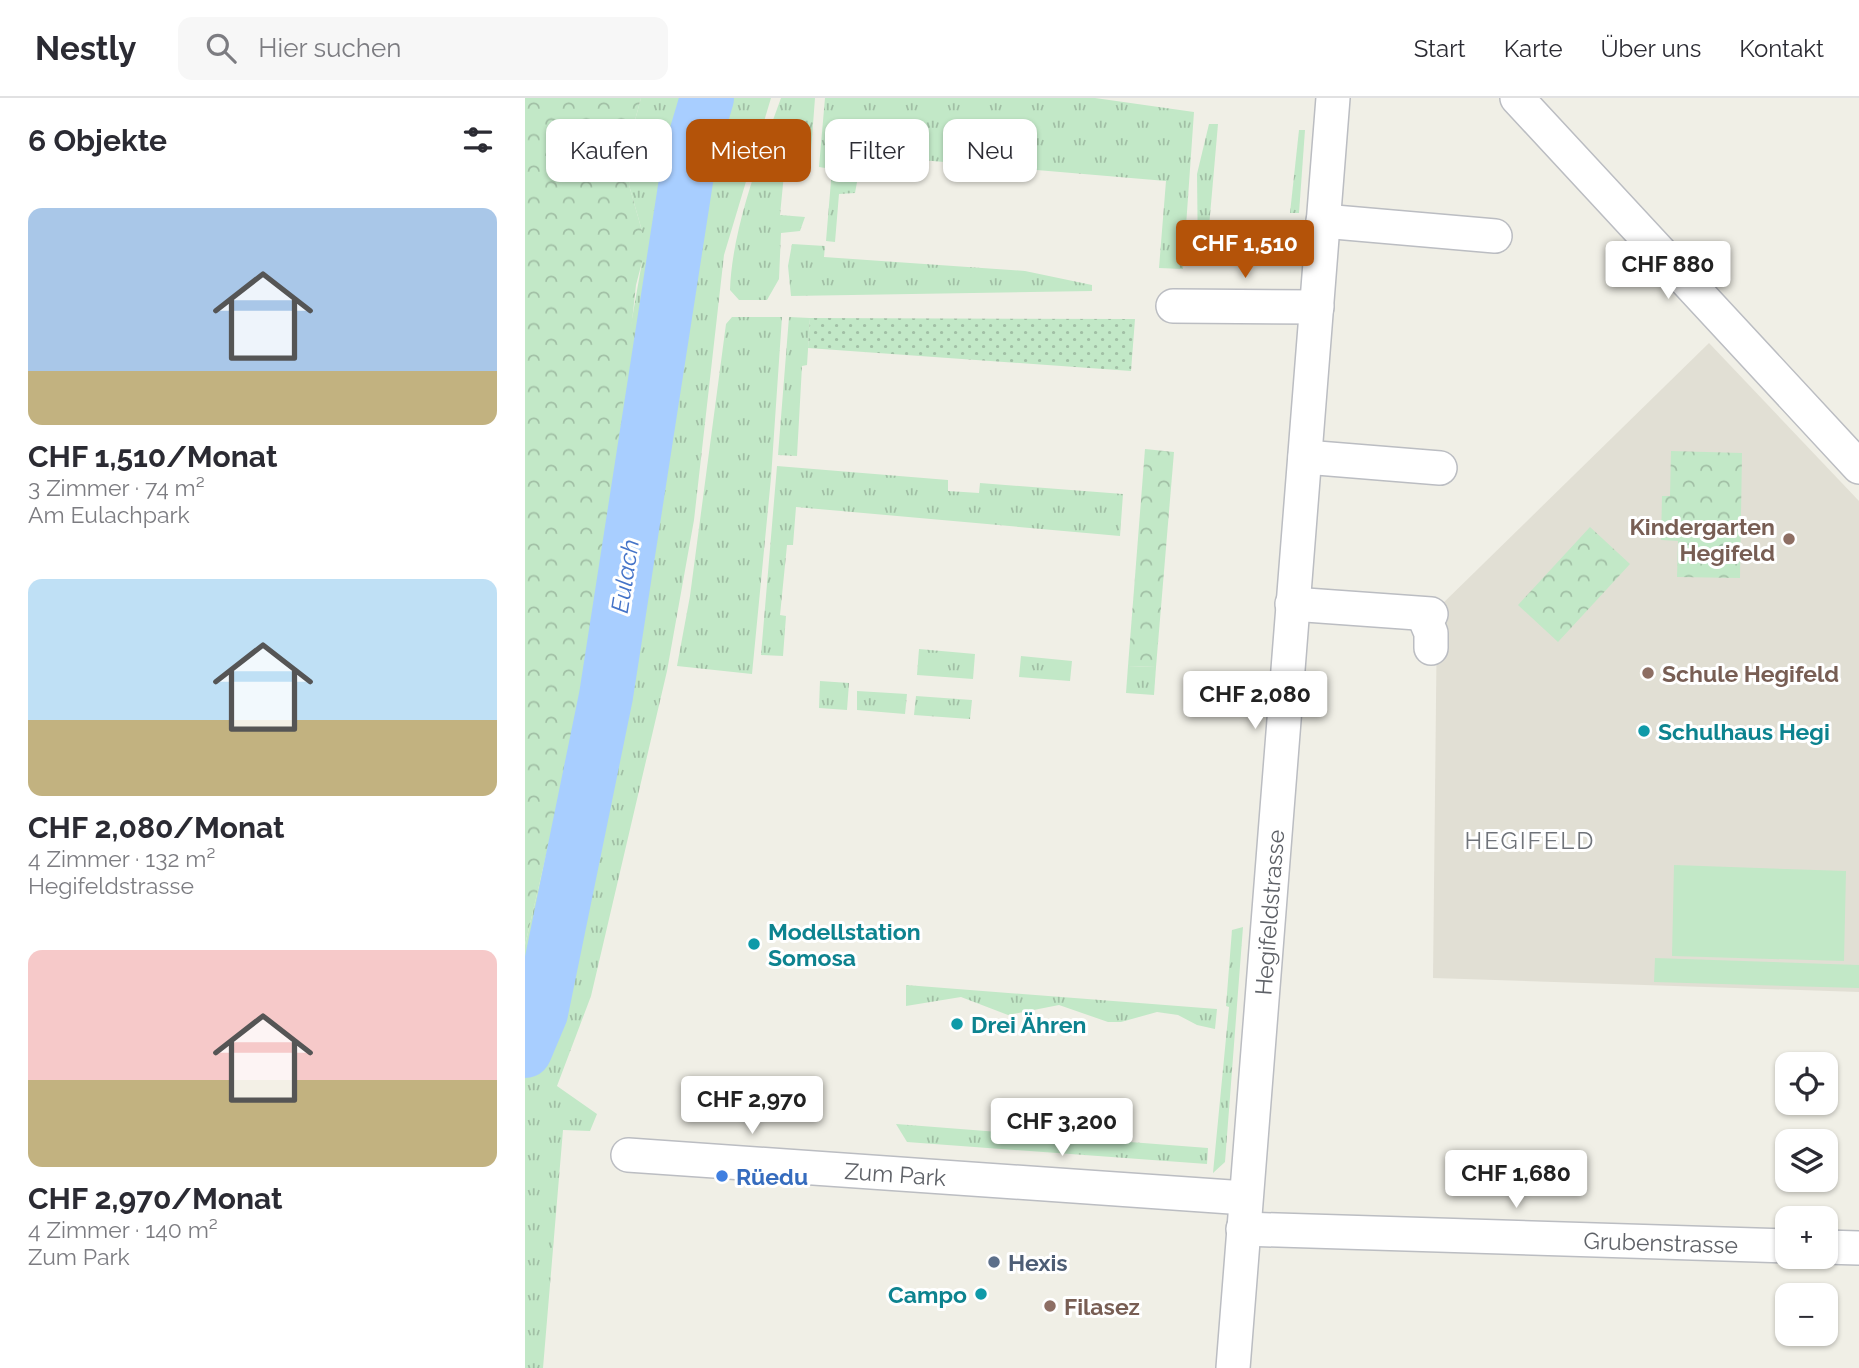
<!DOCTYPE html>
<html lang="de">
<head>
<meta charset="utf-8">
<style>
  body { margin:0; font-family:Raleway,sans-serif; background:#f7f7f7; color:#2b2b33; height:100vh; display:flex; flex-direction:column; font-size:26px; white-space:nowrap }
  * { box-sizing:border-box; margin:0 }
  p { font-size:23px; color:#7c7c81 }
  .icon { flex:none; width:38px; height:38px; fill:none; stroke:currentColor; stroke-width:2; stroke-linecap:round; stroke-linejoin:round }
  .map { position:relative; flex:1; overflow:hidden }
  .details { display:flex; flex-direction:column; background:#fff; width:525px }
  .details>* { flex:none }
  .top-card { position:absolute; left:21px; top:21px; width:665px; height:63px; display:flex; gap:14px }
  .buttons { position:absolute; left:1250px; top:954px; display:grid; gap:14px }
  .buttons a { display:grid; place-items:center; width:63px; height:63px; border-radius:14px; background:#fff; box-shadow:0 2px 5px #0004; font-size:35px }
  .price { position:absolute; translate:-50% -60px; padding:0 16px; border-radius:7px; background:#fff; color:#222; font-size:23px; line-height:46px; filter:drop-shadow(0 2px 4px #0008) }
  .price::after { content:''; position:absolute; left:50%; top:42px; width:21px; height:16px; margin-left:-10px; background:inherit; clip-path:polygon(0 0,100% 0,50% 100%) }
  .price.active { background:#b45309; color:#fff }
  ul { padding:0; list-style:none }
  li { display:grid; align-content:center; gap:14px; height:371px; padding:0 28px }
  li span { display:grid; place-items:center; height:217px; border-radius:14px; color:#555 }
  li>.icon { margin-inline-start:auto }
  span .icon { width:126px; height:126px; fill:#fffc; stroke-width:1 }
  li b { font-size:30px }
  h2 { display:flex; justify-content:space-between; align-items:center; height:84px; padding:0 28px; font-size:30px }
  .pill { padding:0 24px; border-radius:14px; background:#fff; box-shadow:0 2px 5px #0004; font-size:24px; line-height:63px }
  .pill.active { background:#b45309; color:#fff }
  header { display:flex; align-items:center; gap:42px; box-sizing:border-box; height:98px; padding:0 35px; background:#fff; border-bottom:2px solid #e1e1e2 }
  header strong { font-size:33px }
  nav { display:flex; gap:38px; margin-inline-start:auto; font-size:24px }
  .search { width:490px; height:63px; background:#f7f7f7; display:flex; align-items:center; gap:18px; box-sizing:border-box; padding:0 24px; border-radius:14px; color:#7c7c81; font-size:26px }
  main { display:flex; flex:1; min-height:0 }
  .map>svg:first-child { display:block }
</style>
</head>
<body>
<header>
<strong>Nestly</strong>
<div class="search"><svg class="icon" aria-label="search" viewBox="0 0 24 24"><circle cx="10" cy="10" r="6"/><path d="M15 15l6 6"/></svg>Hier suchen</div>
<nav><a>Start</a><a>Karte</a><a>Über uns</a><a>Kontakt</a></nav>
</header>
<main>
<section class="details">
<h2>6 Objekte<svg class="icon" aria-label="filters" viewBox="0 0 24 24"><path d="M4 7h16M4 17h16"/><circle cx="9" cy="7" r="2"/><circle cx="15" cy="17" r="2"/></svg></h2>
<ul>
<li><span style="background:linear-gradient(#a9c7e8 75%,#c2b280 0)"><svg class="icon" aria-label="home" viewBox="0 0 24 24"><path d="M3 11l9-7 9 7M6 9v11h12V9"/></svg></span><div><b>CHF 1,510/Monat</b><p>3 Zimmer · 74 m²</p><p>Am Eulachpark</p></div></li>
<li><span style="background:linear-gradient(#bfe0f5 65%,#c2b280 0)"><svg class="icon" aria-label="home" viewBox="0 0 24 24"><path d="M3 11l9-7 9 7M6 9v11h12V9"/></svg></span><div><b>CHF 2,080/Monat</b><p>4 Zimmer · 132 m²</p><p>Hegifeldstrasse</p></div></li>
<li><span style="background:linear-gradient(#f6c9c9 60%,#c2b280 0)"><svg class="icon" aria-label="home" viewBox="0 0 24 24"><path d="M3 11l9-7 9 7M6 9v11h12V9"/></svg></span><div><b>CHF 2,970/Monat</b><p>4 Zimmer · 140 m²</p><p>Zum Park</p></div></li>
</ul>
</section>
<div class="map">
<svg width="1334" height="1270" viewBox="0 0 1334 1270">
  <defs>
    <pattern id="grass-tufts" width="24" height="20" patternUnits="userSpaceOnUse" patternTransform="scale(1.75)"><rect width="24" height="20" fill="#c2e8c7"/><path d="M3 7l-1-3M5 7V3M7 7l1-3M15 17l-1-3M17 17v-4M19 17l1-3" fill="none" stroke="#a1bfa5"/></pattern>
    <pattern id="forest-crowns" width="20" height="18" patternUnits="userSpaceOnUse" patternTransform="scale(1.75)"><rect width="20" height="18" fill="#c2e8c7"/><path d="M2 6a3 3 0 1 1 6 0M12 15a3 3 0 1 1 6 0" fill="none" stroke="#a1bfa5"/></pattern>
    <pattern id="garden-dots" width="8" height="8" patternUnits="userSpaceOnUse" patternTransform="scale(1.75)"><rect width="8" height="8" fill="#c2e8c7"/><path d="M2 2h.1M6 6h.1" fill="none" stroke="#a1bfa5" stroke-width="1.8" stroke-linecap="round"/></pattern>
  </defs>
  <rect width="100%" height="100%" fill="#f0efe6"/>
  <!-- education -->
  <polygon fill="#e1dfd4" points="1184,245 1334,403 1334,894 908,880 912,511"/>
  <!-- grass -->
  <g fill="url(#grass-tufts)">
    <polygon points="116,0 246,0 199,157 169,422 142,573 66,898 32,988 72,1016 65,1033 38,1032 18,1270 0,1270 0,847 64,575 81,461 104,238 117,164 117,133 104,87 109,26"/>
    <path d="M256,0H290L286,53L281,67L260,66L255,117L280,119L275,133L256,135L254,181L242,202H214L205,192C207,131 235,58 256,0Z"/>
    <polygon points="300,0 570,0 669,14 658,171 634,170 641,83 337,57 330,95 314,96 310,144 301,143 307,71 294,69"/>
    <polygon points="684,26 693,26 681,163 673,163 672,76"/>
    <polygon points="774,32 780,32 774,115 765,115"/>
    <polygon points="267,146 300,148 299,159 500,173 567,187 567,193 266,198 263,168"/>
    <polygon points="207,219 257,219 246,380 227,576 152,568 165,498 201,226"/>
    <polygon points="264,219 285,220 282,267 277,268 272,358 253,357"/>
    <polygon points="252,368 423,382 423,393 454,395 455,385 598,396 595,438 271,409 268,447 262,447 255,517 261,518 258,558 236,557"/>
    <polygon points="394,551 450,556 448,581 392,577"/>
    <polygon points="496,558 547,563 545,583 494,579"/>
    <polygon points="603,568 631,569 629,597 601,595"/>
    <polygon points="295,583 324,585 322,612 294,610"/>
    <polygon points="332,593 382,596 380,616 332,612"/>
    <polygon points="391,598 447,602 445,621 389,617"/>
    <polygon points="718,829 700,1064 688,1075 704,909 701,908 707,832"/>
    <polygon points="381,887 692,911 690,931 672,927 653,917 632,914 596,924 583,924 534,907 483,917 436,899 381,908"/>
    <polygon points="371,1026 683,1050 682,1066 382,1044"/>
  </g>
  <!-- forest -->
  <g fill="url(#forest-crowns)">
    <polygon points="0,0 116,0 109,26 104,87 117,133 117,164 111,187 81,461 64,575 0,847"/>
    <polygon points="620,351 649,354 631,569 603,568"/>
    <polygon points="1146,353 1217,355 1215,480 1152,479 1153,443 1136,442 1137,398 1145,398"/>
    <polygon points="1065,429 1105,466 1033,544 993,507"/>
  </g>
  <!-- garden -->
  <polygon fill="url(#garden-dots)" points="285,220 610,221 606,273 283,250"/>
  <!-- pitch -->
  <g fill="#c2e8c7">
    <polygon points="1149,767 1321,773 1319,863 1147,858"/>
    <polygon points="1130,860 1334,867 1334,890 1129,884"/>
  </g>
  <g fill="none" stroke-linecap="round" stroke-linejoin="round">
    <!-- river -->
    <polyline stroke="#a8ceff" stroke-width="54" points="0,953 16,915 81,598 165,57 182,0"/>
    <defs>
      <g id="minor">
        <polyline points="992,0 1334,369"/>
        <polyline points="798,123 970,138"/>
        <polyline points="648,208 792,209"/>
        <polyline points="780,359 915,370"/>
        <polyline points="767,506 906,516"/>
        <polyline points="898,516 906,535 906,550"/>
        <path id="s1" d="M103,1057L720,1100"/>
        <path id="s2" d="M718,1131L1262,1148"/>
        <polyline points="1300,1149 1334,1150"/>
        <path id="s3" d="M708,1270L808,0"/>
      </g>
    </defs>
    <!-- minor casing -->
    <use href="#minor" stroke="#bbbdc2" stroke-width="36"/>
    <!-- minor -->
    <use href="#minor" stroke="#fff" stroke-width="33"/>
  </g>
  <!-- markers -->
  <g fill="#8d6e63" stroke="#fff" stroke-width="2.5">
    <circle cx="1264" cy="441" r="7"/>
    <circle cx="1123" cy="575" r="7"/>
    <circle cx="525" cy="1208" r="7"/>
  </g>
  <g fill="#0f9aa8" stroke="#fff" stroke-width="2.5">
    <circle cx="1119" cy="633" r="7"/>
    <circle cx="229" cy="846" r="7"/>
    <circle cx="432" cy="926" r="7"/>
    <circle cx="456" cy="1196" r="7"/>
  </g>
  <circle fill="#3f7fe0" stroke="#fff" stroke-width="2.5" cx="197" cy="1078" r="7"/>
  <circle fill="#5c6f8a" stroke="#fff" stroke-width="2.5" cx="469" cy="1164" r="7"/>
  <g text-anchor="middle" dominant-baseline="central" stroke-width="6" stroke-linejoin="round" paint-order="stroke">
    <!-- education labels -->
    <g font-size="23" font-weight="bold" fill="#785e54" stroke="#fff" text-anchor="start">
      <text x="1250" y="428" text-anchor="end">Kindergarten<tspan x="1250" dy="26">Hegifeld</tspan></text>
      <text x="1137" y="575">Schule Hegifeld</text>
      <text x="539" y="1208">Filasez</text>
    </g>
    <!-- culture labels -->
    <g font-size="23" font-weight="bold" fill="#0d838f" stroke="#fff" text-anchor="start">
      <text x="1133" y="633">Schulhaus Hegi</text>
      <text x="243" y="833">Modellstation<tspan x="243" dy="26">Somosa</tspan></text>
      <text x="446" y="926">Drei Ähren</text>
      <text x="442" y="1196" text-anchor="end">Campo</text>
    </g>
    <!-- street labels -->
    <g font-size="23" fill="#5e6167" stroke="#fff">
      <text stroke="none"><textPath href="#s3" startOffset="457">Hegifeldstrasse</textPath></text>
      <text stroke="none"><textPath href="#s1" startOffset="268">Zum Park</textPath></text>
      <text stroke="none"><textPath href="#s2" startOffset="418">Grubenstrasse</textPath></text>
    </g>
    <!-- shop labels -->
    <g font-size="23" font-weight="bold" fill="#366cbe" stroke="#fff" text-anchor="start">
      <text x="211" y="1078">Rüedu</text>
    </g>
    <!-- service labels -->
    <g font-size="23" font-weight="bold" fill="#4e5e75" stroke="#fff" text-anchor="start">
      <text x="483" y="1164">Hexis</text>
    </g>
    <!-- water labels -->
    <g font-size="24" font-style="italic" fill="#4574c8" stroke="#fff">
      <text transform="translate(100 478) rotate(-81)">Eulach</text>
    </g>
    <!-- neighbourhood labels -->
    <g font-size="24" letter-spacing="2" fill="#6f7379" stroke="#fff">
      <text x="1005" y="742">HEGIFELD</text>
    </g>
  </g>
</svg>
<div class="buttons">
<a><svg class="icon" aria-label="locate" viewBox="0 0 24 24"><circle cx="12" cy="12" r="6"/><path d="M12 2v4M12 18v4M2 12h4M18 12h4"/></svg></a>
<a><svg class="icon" aria-label="layers" viewBox="0 0 24 24"><path d="M12 4l9 5-9 5-9-5zM3 14l9 5 9-5"/></svg></a>
<a>+</a>
<a>−</a>
</div>
<b class="price active" style="left:720px;top:182px">CHF 1,510</b>
<b class="price" style="left:1143px;top:203px">CHF 880</b>
<b class="price" style="left:730px;top:633px">CHF 2,080</b>
<b class="price" style="left:227px;top:1038px">CHF 2,970</b>
<b class="price" style="left:537px;top:1060px">CHF 3,200</b>
<b class="price" style="left:991px;top:1112px">CHF 1,680</b>
<div class="top-card">
<a class="pill">Kaufen</a>
<a class="pill active">Mieten</a>
<a class="pill">Filter</a>
<a class="pill">Neu</a>
</div>
</div>
</main>
</body>
</html>
